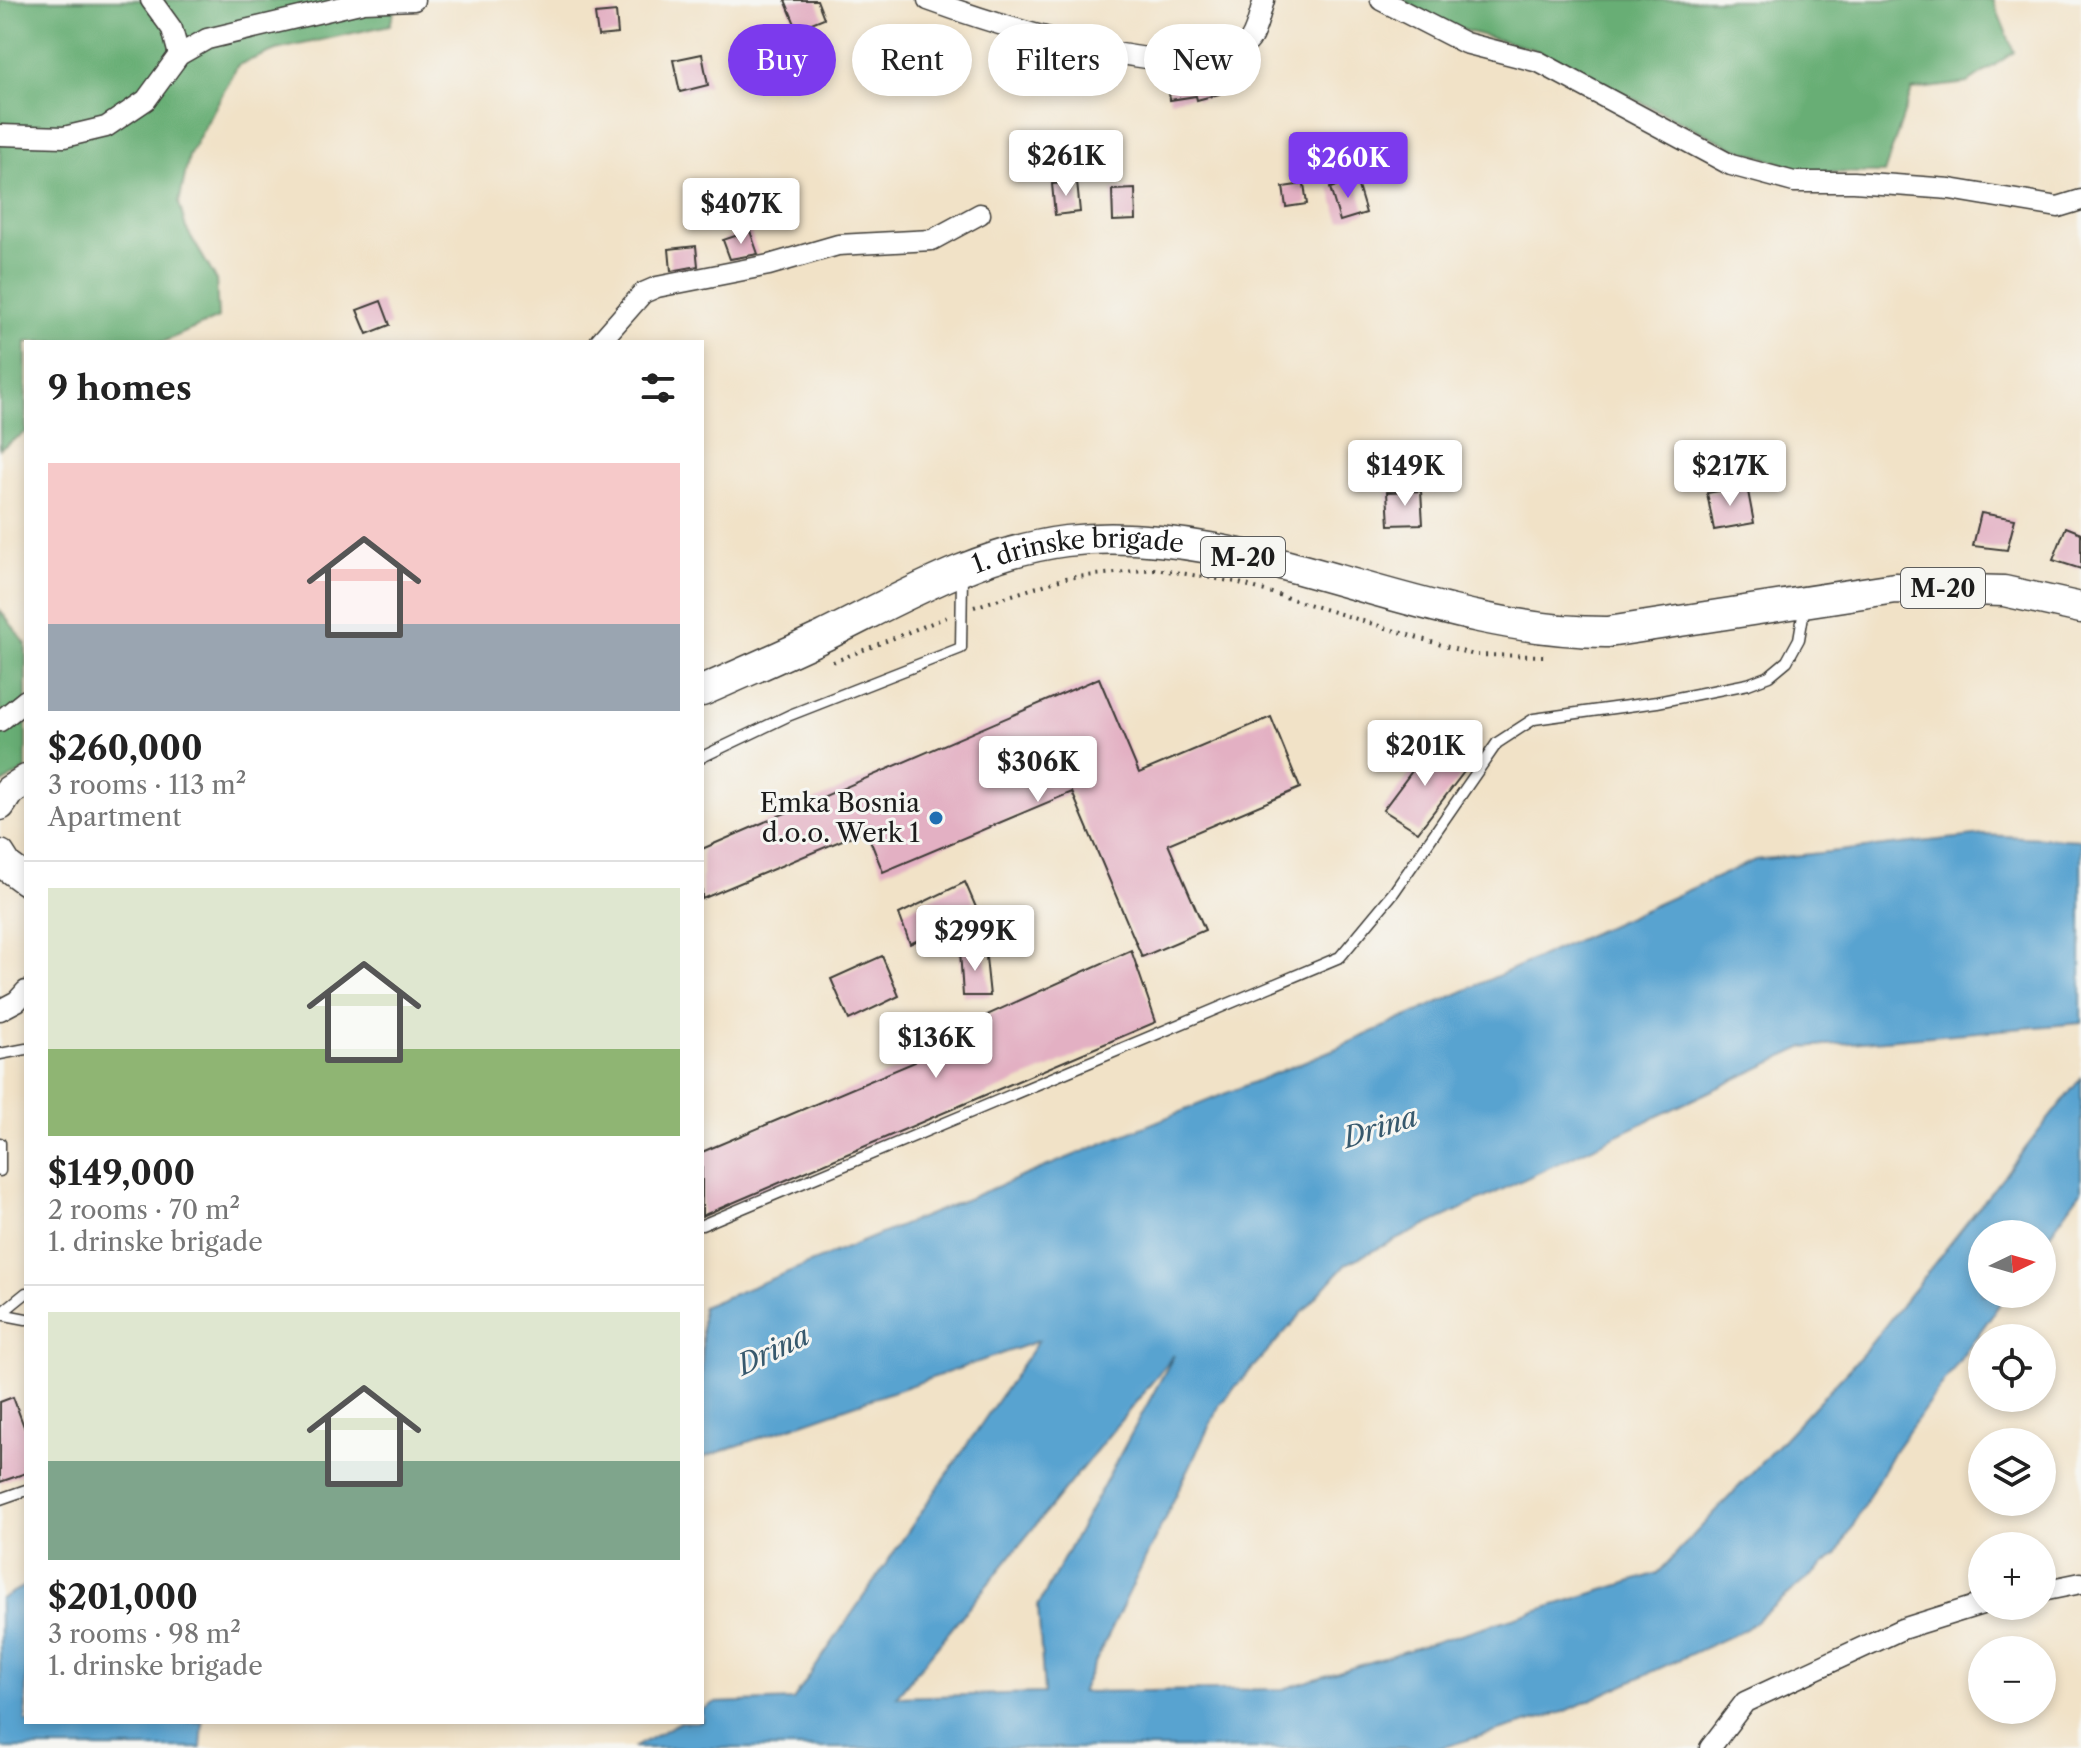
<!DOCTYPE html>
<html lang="en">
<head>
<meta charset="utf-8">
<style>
  body { margin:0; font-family:"Libre Caslon Text",serif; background:#f6f6f6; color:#222; height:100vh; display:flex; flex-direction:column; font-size:30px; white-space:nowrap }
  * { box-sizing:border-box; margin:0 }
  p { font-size:26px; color:#767676 }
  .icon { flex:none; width:44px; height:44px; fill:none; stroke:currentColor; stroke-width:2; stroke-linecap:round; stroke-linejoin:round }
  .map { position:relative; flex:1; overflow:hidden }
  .panel { position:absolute; left:24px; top:340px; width:680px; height:1384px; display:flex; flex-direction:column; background:#fff; border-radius:0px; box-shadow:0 4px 12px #0003 }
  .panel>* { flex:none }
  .hud { position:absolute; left:728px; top:24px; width:760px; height:72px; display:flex; gap:16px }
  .needle { width:52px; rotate:85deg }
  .fabs { position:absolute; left:1968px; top:1220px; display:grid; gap:16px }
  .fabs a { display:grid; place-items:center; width:88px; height:88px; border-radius:50%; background:#fff; box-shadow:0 4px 12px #0003; font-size:40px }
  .price { position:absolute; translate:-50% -68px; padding:0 18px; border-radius:8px; background:#fff; color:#222; font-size:26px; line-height:52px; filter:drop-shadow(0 2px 4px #0008) }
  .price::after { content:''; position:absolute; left:50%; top:48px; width:24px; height:18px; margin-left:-12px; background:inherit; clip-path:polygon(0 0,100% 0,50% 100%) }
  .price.active { background:#7c3aed; color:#fff }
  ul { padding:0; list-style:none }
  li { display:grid; align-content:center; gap:16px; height:424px; padding:0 24px }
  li+li { border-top:2px solid #e0e0e0 }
  li span { display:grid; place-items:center; height:248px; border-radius:0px; color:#555 }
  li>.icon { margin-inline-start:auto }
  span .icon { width:144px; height:144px; fill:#fffc; stroke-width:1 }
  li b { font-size:34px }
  h2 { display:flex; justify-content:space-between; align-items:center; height:96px; padding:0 24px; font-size:34px }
  .pill { padding:0 28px; border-radius:36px; background:#fff; box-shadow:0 4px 12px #0003; font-size:28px; line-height:72px }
  .pill.active { background:#7c3aed; color:#fff }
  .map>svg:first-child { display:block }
</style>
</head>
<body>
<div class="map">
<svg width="2081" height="1748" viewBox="0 0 2081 1748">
  <rect width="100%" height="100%" fill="#f6f6f2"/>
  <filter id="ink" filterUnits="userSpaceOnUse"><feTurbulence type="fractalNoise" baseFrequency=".0125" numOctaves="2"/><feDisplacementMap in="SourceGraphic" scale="16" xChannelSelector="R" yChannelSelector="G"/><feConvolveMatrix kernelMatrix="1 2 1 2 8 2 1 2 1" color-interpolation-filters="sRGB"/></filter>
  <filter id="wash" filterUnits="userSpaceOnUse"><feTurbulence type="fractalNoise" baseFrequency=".006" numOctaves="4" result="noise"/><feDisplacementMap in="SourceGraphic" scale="32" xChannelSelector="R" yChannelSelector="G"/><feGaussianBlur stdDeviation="1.8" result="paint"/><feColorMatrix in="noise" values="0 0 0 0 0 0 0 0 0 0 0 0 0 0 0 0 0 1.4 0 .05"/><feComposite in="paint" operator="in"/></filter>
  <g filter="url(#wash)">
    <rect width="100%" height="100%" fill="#f1e2c7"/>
    <!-- forest -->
    <g fill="#68ae74" stroke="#426548" stroke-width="2">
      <polygon points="0,0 398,0 390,25 276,50 238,65 189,156 179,203 186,228 216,279 218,318 163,342 26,342 26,432 0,449"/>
      <polygon points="1400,0 1993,0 2014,52 1968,83 1912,90 1884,173 1806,172 1728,145 1533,49 1459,29"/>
      <polygon points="0,610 26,644 26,769 0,785"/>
    </g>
    <!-- water -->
    <g fill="#58a3d0" stroke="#3a6076" stroke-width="2" fill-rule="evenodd">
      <path d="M1984,835L2081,840V1023L1804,1047L1347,1263L1220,1404L1081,1692L1283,1689L1658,1573L1861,1356L2081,1078V1191L2042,1245V1234H1982V1294H2007L1891,1456L1838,1553L1746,1629L1564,1712L1440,1748H633L680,1722H702V1710L714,1703L793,1700L1038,1341L702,1458V1307L1337,1048L1755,860ZM1174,1355L1038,1606L1044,1693L896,1697Z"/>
      <polygon points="26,1585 26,1722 203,1722 201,1748 0,1748 0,1599"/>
    </g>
    <g id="blocks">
      <!-- building -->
      <g fill="#e3b0c3">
        <polygon points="785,0 817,0 824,18 797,29"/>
        <polygon points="616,12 618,34 598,36 595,14"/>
        <polygon points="702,54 708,85 680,92 673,60"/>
        <polygon points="1212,71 1219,94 1197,100 1196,96 1170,100 1167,79"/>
        <polygon points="1401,144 1405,165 1373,172 1368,151"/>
        <polygon points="1356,180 1366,213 1340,221 1330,188"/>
        <polygon points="1077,182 1080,212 1055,215 1052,184"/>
        <polygon points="1304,184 1307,204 1286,207 1283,187"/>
        <polygon points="1135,189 1136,220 1113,221 1112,190"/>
        <polygon points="750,231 758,254 730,259 723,240"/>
        <polygon points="696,246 698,266 671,271 669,249"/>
        <polygon points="381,301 390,325 367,334 357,310"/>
        <polygon points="1747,486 1754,523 1714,530 1707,493"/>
        <polygon points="1421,491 1423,524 1389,525 1387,492"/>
        <polygon points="1981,513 2015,519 2007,550 1973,546"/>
        <polygon points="2066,527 2081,533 2081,569 2053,560"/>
        <polygon points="1099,678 1139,773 1271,717 1300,788 1168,844 1205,930 1142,957 1072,792 883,872 866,830 702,899 702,849"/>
        <polygon points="1433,743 1467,768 1418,832 1383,810"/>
        <polygon points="965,882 978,912 910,944 899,914"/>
        <polygon points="985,948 990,996 963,996 960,950"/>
        <polygon points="1131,950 1156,1022 702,1216 702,1152 915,1062 912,1049"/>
        <polygon points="882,956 899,996 849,1020 831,979"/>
        <polygon points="13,1397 26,1432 26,1473 0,1482 0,1402"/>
      </g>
    </g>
  </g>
  <g filter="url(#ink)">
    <use href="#blocks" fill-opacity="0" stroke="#3c3a36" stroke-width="2"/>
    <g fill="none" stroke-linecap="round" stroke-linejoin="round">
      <defs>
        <g id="service">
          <polyline points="702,757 790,715 961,648 962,575"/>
          <polyline points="0,1054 26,1049"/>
          <polyline points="0,1143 0,1171"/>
          <polyline points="702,1225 1340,957 1394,892 1497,743 1534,719 1657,702 1748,684 1769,676 1787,661 1799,639 1805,604"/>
          <polyline points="0,1314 26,1293"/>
          <polyline points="0,1314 26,1319"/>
          <polyline points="0,1499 26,1490"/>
        </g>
        <g id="minor">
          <polyline points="151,0 172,29 179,55"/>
          <path d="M928,0C983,20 1210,97 1250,40C1257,30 1260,12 1264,0"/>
          <polyline points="1381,0 1465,43 1539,62 1731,165 1794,182 1854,182 1950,189 2058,207 2081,200"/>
          <polyline points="0,135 64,137 106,127 146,100 179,55 207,39 364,2 414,0"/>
          <polyline points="600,342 643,293 657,287 769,265 838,245 932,240 980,214"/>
          <polyline points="0,721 26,700"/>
          <polyline points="0,1010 17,1001 26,991"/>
          <polyline points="2042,1591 2081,1583"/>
          <polyline points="1710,1748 1745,1702 1902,1629 1982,1604"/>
        </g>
        <g id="primary">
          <path id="s1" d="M702,691C743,673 784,655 824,636C901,598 979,552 1066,541C1246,520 1424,633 1608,632L1895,588L2004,591L2081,608"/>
          <polyline points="0,805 9,791 26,780"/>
          <polyline points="0,855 7,866 26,880"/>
        </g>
      </defs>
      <!-- service casing -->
      <use href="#service" stroke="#3c3a36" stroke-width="13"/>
      <!-- minor casing -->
      <use href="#minor" stroke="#3c3a36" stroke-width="23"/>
      <!-- primary casing -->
      <use href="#primary" stroke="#3c3a36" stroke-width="33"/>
      <!-- path -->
      <g stroke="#3c3a36" stroke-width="4" stroke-dasharray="2 6" stroke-linecap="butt">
        <polyline points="974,607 1066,578 1155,569 1236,582 1474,655 1548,656"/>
        <polyline points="833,662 947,617"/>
      </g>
      <!-- service -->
      <use href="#service" stroke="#fff" stroke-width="10"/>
      <!-- minor -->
      <use href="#minor" stroke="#fff" stroke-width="20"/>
      <!-- primary -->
      <use href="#primary" stroke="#fff" stroke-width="30"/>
    </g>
  </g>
  <!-- markers -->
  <circle fill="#1f6fb2" stroke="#f6f6f2" stroke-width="3" cx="936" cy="818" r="8"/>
  <g text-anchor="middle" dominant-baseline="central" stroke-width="6" stroke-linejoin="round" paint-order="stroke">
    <!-- shield labels -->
    <g fill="#f6f6f2" stroke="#5d5d5c" stroke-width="2">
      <rect x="1201" y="537" width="84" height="40" rx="6"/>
      <rect x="1901" y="568" width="84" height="40" rx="6"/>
    </g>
    <g font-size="24" font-weight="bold" fill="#1c1c1c">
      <text x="1243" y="557">M-20</text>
      <text x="1943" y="588">M-20</text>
    </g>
    <!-- street labels -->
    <g font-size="26" fill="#1c1c1c" stroke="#f6f6f2">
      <text stroke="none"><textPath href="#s1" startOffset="406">1. drinske brigade</textPath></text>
    </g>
    <!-- poi labels -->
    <g font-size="26" fill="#1c1c1c" stroke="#f6f6f2" text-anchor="end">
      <text x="920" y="803">Emka Bosnia<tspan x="920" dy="30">d.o.o. Werk 1</tspan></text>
    </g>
    <!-- water labels -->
    <g font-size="28" font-style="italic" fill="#37596d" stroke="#f6f6f2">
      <text transform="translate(1380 1127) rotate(-18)">Drina</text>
      <text transform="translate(773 1350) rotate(-26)">Drina</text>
    </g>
  </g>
</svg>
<div class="fabs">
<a><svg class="needle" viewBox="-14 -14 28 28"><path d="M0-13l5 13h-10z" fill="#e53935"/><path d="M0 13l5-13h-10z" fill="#767676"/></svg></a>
<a><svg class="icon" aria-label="locate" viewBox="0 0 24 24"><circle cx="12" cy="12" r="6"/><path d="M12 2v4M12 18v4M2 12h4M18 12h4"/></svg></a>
<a><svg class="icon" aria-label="layers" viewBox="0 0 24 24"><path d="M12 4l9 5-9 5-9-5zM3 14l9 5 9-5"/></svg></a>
<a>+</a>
<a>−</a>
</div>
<b class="price" style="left:1066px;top:198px">$261K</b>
<b class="price active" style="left:1348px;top:200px">$260K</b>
<b class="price" style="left:741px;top:246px">$407K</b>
<b class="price" style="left:1405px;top:508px">$149K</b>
<b class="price" style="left:1730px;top:508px">$217K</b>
<b class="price" style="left:1425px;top:788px">$201K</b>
<b class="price" style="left:1038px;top:804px">$306K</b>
<b class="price" style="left:975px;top:973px">$299K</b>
<b class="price" style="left:936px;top:1080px">$136K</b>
<div class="hud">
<a class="pill active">Buy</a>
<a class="pill">Rent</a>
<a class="pill">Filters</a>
<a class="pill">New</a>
</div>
<section class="panel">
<h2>9 homes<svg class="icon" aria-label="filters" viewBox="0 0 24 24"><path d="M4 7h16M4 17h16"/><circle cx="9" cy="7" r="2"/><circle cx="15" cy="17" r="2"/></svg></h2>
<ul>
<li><span style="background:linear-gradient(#f6c9c9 65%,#9aa5b1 0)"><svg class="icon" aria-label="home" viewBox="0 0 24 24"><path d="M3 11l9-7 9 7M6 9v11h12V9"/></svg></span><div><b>$260,000</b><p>3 rooms · 113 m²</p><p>Apartment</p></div></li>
<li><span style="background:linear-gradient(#dfe7d0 65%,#8fb573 0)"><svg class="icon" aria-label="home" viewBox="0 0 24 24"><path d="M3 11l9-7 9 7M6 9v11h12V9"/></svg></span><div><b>$149,000</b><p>2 rooms · 70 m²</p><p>1. drinske brigade</p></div></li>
<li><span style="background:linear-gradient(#dfe7d0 60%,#7fa58c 0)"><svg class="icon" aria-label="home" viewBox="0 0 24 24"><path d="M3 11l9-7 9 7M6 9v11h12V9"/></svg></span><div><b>$201,000</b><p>3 rooms · 98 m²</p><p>1. drinske brigade</p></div></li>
</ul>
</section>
</div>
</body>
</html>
